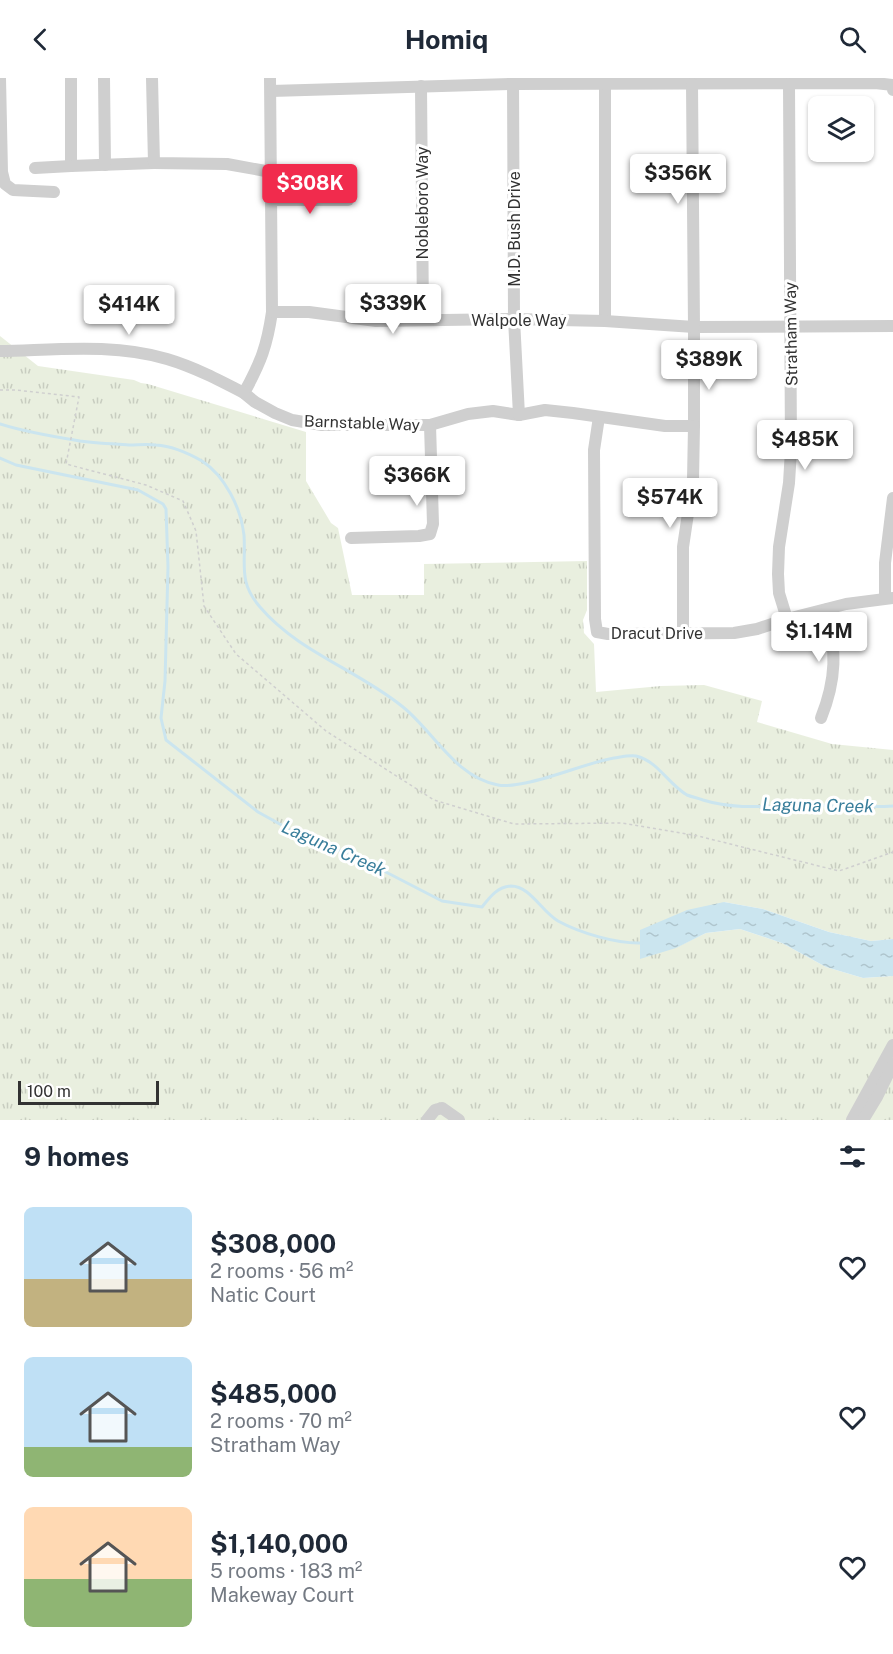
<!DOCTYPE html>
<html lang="en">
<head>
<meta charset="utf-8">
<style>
  body { margin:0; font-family:"Public Sans",sans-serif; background:#f2f2f3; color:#1f2937; height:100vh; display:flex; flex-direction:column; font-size:22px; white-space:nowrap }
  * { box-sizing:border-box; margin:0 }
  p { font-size:20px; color:#747a83 }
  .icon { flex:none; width:33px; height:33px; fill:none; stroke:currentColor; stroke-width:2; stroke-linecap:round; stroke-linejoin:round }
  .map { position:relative; height:1042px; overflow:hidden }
  .side { display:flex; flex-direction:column; background:#fff; flex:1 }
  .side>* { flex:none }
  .tools { position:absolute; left:808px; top:18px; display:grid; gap:12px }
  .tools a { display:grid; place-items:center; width:66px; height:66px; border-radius:9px; background:#fff; box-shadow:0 2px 4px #0004; font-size:30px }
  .scale { position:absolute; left:18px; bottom:15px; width:141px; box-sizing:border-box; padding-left:6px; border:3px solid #323232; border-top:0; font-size:16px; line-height:21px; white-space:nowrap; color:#323232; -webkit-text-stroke:4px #fff; paint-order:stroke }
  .price { position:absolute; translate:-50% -51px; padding:0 14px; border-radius:6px; background:#fff; color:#222; font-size:20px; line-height:39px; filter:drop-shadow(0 2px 3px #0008) }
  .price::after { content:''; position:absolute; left:50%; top:36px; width:18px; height:14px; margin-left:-9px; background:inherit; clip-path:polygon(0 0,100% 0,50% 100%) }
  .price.current { background:#f12b4d; color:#fff }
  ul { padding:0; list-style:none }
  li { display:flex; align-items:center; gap:18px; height:150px; padding:0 24px }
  li span { display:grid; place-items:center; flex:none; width:168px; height:120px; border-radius:9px; color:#555 }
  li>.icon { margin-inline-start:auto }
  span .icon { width:72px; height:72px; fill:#fffc; stroke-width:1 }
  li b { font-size:26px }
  h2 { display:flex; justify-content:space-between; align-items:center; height:72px; padding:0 24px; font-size:26px }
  header { display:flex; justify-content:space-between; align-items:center; height:78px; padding:0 24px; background:#fff; font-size:27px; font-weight:700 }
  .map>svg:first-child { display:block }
</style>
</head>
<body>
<header><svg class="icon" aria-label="back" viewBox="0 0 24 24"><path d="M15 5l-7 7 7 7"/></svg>Homiq<svg class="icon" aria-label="search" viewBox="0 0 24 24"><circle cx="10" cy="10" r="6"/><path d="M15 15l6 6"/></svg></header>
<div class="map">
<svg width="893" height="1042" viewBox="0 0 893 1042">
  <defs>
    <pattern id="grass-tufts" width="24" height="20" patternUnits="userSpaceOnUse" patternTransform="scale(1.5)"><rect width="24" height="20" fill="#e9efdf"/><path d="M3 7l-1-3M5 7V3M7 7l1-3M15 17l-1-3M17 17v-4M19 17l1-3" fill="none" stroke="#c8cdc0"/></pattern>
    <pattern id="water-ripples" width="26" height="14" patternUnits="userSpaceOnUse" patternTransform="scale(1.5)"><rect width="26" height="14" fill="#cbe5ef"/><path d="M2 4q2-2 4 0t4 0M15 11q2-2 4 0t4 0" fill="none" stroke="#afc5cd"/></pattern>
  </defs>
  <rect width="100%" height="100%" fill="#fff"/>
  <!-- grass -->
  <polygon fill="url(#grass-tufts)" points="0,258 38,288 134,302 141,305 148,306 306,354 306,403 331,445 338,450 352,517 424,517 424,486 587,483 587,532 583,542 584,555 594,566 596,614 661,608 704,607 762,623 757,644 832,666 893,672 893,861 871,863 829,854 763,831 724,824 675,870 706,855 740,851 782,865 826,889 863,900 893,898 893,1042 0,1042"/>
  <!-- water -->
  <polygon fill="url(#water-ripples)" points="724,824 763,831 829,854 871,863 893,861 893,898 863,900 826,889 782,865 740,851 706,855 676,870 640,881 640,852 687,832"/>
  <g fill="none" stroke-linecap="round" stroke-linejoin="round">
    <!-- stream -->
    <g stroke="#cbe5ef" stroke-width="3">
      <path d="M0,346C25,354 55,359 80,363C96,365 113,366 129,367C138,367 147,366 156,367C173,368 188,375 202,383C225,398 241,430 244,457C246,487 238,504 260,529C298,574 358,592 403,629C434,654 455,699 498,707C508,709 520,706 530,704C558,698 587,685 614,680C621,679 629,677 636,678C658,683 668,706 687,717C692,719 698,720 703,722C738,733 775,727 811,727C838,727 866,730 893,728"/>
      <path d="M0,380L16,387L138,412L163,426L166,431L168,489L165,603L161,640L166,662L258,734L316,766L349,775L442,823L482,829C490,819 497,809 511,808C530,808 542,834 558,843C580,855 617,866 642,865"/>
    </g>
    <!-- path -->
    <polyline stroke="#cfcfcf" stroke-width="1.5" stroke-dasharray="3 3" stroke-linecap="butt" points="0,312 16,312 79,319 66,386 146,407 183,423 196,453 204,528 236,576 326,653 434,722 514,746 622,745 698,758 839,793 893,774"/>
    <!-- minor -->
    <g stroke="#cfcfcf" stroke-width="12">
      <polyline points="0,0 2,94 5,106 13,112 54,114"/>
      <polyline points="71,0 71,88 154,85"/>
      <polyline points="104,0 105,87"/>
      <polyline points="152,0 154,85 227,86 271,94"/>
      <path d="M270,0L272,234C267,268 261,284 244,315L255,324L275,335L292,342L322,347H430L468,336L493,333L519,337L545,332L573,335L665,348H694V249L893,248"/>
      <polyline points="513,0 514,241 519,337"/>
      <polyline points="605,6 605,243"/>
      <polyline points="421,8 423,242"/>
      <polyline points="271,13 513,6 875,5 893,7 893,12"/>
      <polyline points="35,90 71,88"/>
      <polyline points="272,122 348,122"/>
      <polyline points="272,234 309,234 376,243 514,241 605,243 694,249 692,6"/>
      <path d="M0,273C55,272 114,265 167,281C194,289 219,302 244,315"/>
      <polyline points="599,339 594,372 595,541 597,554 608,556 734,555 757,551 787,541 846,526 893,520"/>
      <polyline points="351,460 419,458 430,456 433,446 430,347"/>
      <polyline points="885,520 885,485 893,420"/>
      <polyline points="787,541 779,515 778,496 779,469 789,405 791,372 789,6"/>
      <polyline points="683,554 683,469 693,402 694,348"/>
      <path d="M821,640C837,600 836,573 827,531"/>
      <polyline points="427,1042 435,1032 442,1030 459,1042"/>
      <polyline points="852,1042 893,967"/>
      <polyline points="863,1042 877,1019 893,986"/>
    </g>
  </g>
  <g text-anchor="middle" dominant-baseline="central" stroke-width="6" stroke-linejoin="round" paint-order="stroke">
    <!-- street labels -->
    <g font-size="16" fill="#323232" stroke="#fff">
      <text transform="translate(422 125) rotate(-90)">Nobleboro Way</text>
      <text transform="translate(514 151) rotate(-90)">M.D. Bush Drive</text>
      <text x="519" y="242">Walpole Way</text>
      <text transform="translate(791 256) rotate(-91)">Stratham Way</text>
      <text transform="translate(362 345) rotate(2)">Barnstable Way</text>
      <text x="657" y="555">Dracut Drive</text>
    </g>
    <!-- water labels -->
    <g font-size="18" font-style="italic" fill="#397e9b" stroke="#fff">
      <text transform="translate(818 727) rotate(1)">Laguna Creek</text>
      <text transform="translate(334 770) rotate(24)">Laguna Creek</text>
    </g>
  </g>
</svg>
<div class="tools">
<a><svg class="icon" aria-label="layers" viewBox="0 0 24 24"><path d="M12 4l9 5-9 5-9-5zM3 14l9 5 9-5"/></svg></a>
</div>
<div class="scale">100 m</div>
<b class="price" style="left:678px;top:127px">$356K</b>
<b class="price current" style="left:310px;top:137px">$308K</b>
<b class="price" style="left:393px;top:257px">$339K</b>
<b class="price" style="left:129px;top:258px">$414K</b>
<b class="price" style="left:709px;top:313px">$389K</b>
<b class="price" style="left:805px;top:393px">$485K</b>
<b class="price" style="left:417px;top:429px">$366K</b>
<b class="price" style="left:670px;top:451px">$574K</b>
<b class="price" style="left:819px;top:585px">$1.14M</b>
</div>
<section class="side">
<h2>9 homes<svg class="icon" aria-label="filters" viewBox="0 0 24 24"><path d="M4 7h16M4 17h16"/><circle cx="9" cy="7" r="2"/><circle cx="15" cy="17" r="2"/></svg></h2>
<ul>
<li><span style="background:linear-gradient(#bfe0f5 60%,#c2b280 0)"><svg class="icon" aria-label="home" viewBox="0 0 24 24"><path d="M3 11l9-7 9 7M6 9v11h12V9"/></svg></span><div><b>$308,000</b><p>2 rooms · 56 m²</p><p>Natic Court</p></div><svg class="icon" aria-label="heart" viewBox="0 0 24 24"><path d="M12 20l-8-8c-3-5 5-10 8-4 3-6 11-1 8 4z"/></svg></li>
<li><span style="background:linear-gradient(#bfe0f5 75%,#8fb573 0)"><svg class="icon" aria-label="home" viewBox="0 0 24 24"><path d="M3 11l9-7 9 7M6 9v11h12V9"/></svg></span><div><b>$485,000</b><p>2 rooms · 70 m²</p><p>Stratham Way</p></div><svg class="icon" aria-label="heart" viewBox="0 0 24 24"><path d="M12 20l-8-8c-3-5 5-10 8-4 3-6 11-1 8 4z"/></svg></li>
<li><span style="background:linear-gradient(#ffd9b3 60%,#8fb573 0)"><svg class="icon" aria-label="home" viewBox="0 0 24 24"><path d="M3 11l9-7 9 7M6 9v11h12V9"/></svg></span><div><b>$1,140,000</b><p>5 rooms · 183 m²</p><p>Makeway Court</p></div><svg class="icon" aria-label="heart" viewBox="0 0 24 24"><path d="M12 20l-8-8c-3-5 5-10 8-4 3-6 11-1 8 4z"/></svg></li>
</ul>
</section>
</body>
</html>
